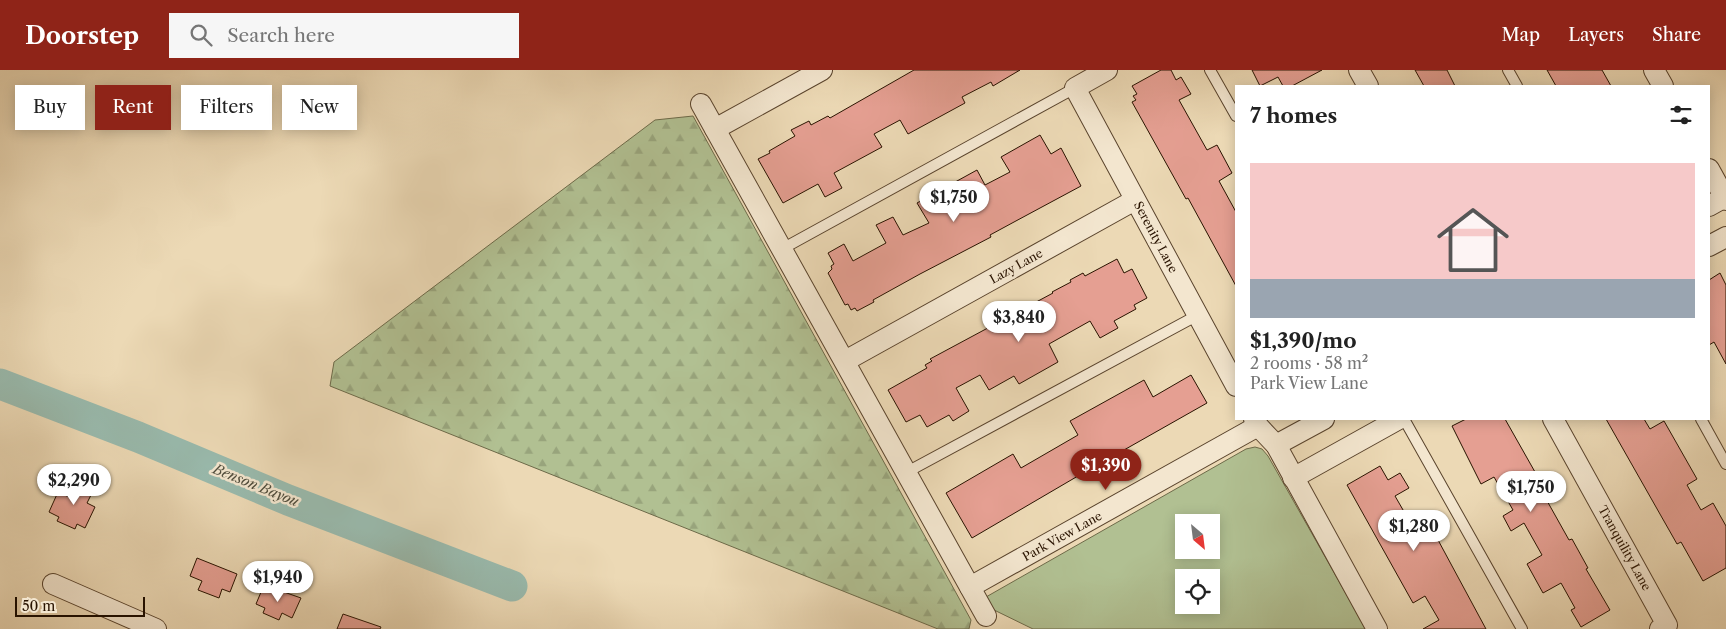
<!DOCTYPE html>
<html lang="en">
<head>
<meta charset="utf-8">
<style>
  body { margin:0; font-family:"Libre Caslon Text",serif; background:#f6f6f6; color:#222; height:100vh; display:flex; flex-direction:column; font-size:19px; white-space:nowrap }
  * { box-sizing:border-box; margin:0 }
  p { font-size:16px; color:#767676 }
  .icon { flex:none; width:28px; height:28px; fill:none; stroke:currentColor; stroke-width:2; stroke-linecap:round; stroke-linejoin:round }
  .map { position:relative; flex:1; overflow:hidden }
  .drawer { position:absolute; left:1235px; top:15px; width:475px; height:335px; display:flex; flex-direction:column; background:#fff; border-radius:0px; box-shadow:0 2px 12px #0003 }
  .drawer>* { flex:none }
  .banner { position:absolute; left:15px; top:15px; width:475px; height:45px; display:flex; gap:10px }
  .needle { width:32px; rotate:152deg }
  .fabs { position:absolute; left:1175px; top:444px; display:grid; gap:10px }
  .fabs a { display:grid; place-items:center; width:45px; height:45px; border-radius:0px; background:#fff; box-shadow:0 2px 12px #0003; font-size:25px }
  .scale { position:absolute; left:15px; bottom:12px; width:130px; box-sizing:border-box; padding-left:5px; border:2px solid #291300; border-top:0; font-size:14px; line-height:18px; white-space:nowrap; color:#291300; -webkit-text-stroke:4px #f3e6cf; paint-order:stroke }
  .price { position:absolute; translate:-50% -42px; padding:0 11px; border-radius:18px; background:#fff; color:#222; font-size:16px; line-height:32px; filter:drop-shadow(0 1px 2px #0008) }
  .price::after { content:''; position:absolute; left:50%; top:30px; width:15px; height:11px; margin-left:-8px; background:inherit; clip-path:polygon(0 0,100% 0,50% 100%) }
  .price.on { background:#8f2418; color:#fff }
  ul { padding:0; list-style:none }
  li { display:grid; align-content:center; gap:10px; height:265px; padding:0 15px }
  li span { display:grid; place-items:center; height:155px; border-radius:0px; color:#555 }
  li>.icon { margin-inline-start:auto }
  span .icon { width:90px; height:90px; fill:#fffc; stroke-width:1 }
  li b { font-size:21px }
  h2 { display:flex; justify-content:space-between; align-items:center; height:60px; padding:0 15px; font-size:21px }
  .pill { padding:0 18px; border-radius:0px; background:#fff; box-shadow:0 2px 12px #0003; font-size:18px; line-height:45px }
  .pill.on { background:#8f2418; color:#fff }
  header { display:flex; align-items:center; gap:30px; box-sizing:border-box; height:70px; padding:0 25px; background:#8f2418; color:#fff }
  header strong { font-size:24px }
  nav { display:flex; gap:28px; margin-inline-start:auto; font-size:18px }
  .search { width:350px; height:45px; background:#f6f6f6; display:flex; align-items:center; gap:12px; box-sizing:border-box; padding:0 18px; border-radius:0px; color:#767676; font-size:19px }
  .map>svg:first-child { display:block }
</style>
</head>
<body>
<header>
<strong>Doorstep</strong>
<div class="search"><svg class="icon" aria-label="search" viewBox="0 0 24 24"><circle cx="10" cy="10" r="6"/><path d="M15 15l6 6"/></svg>Search here</div>
<nav><a>Map</a><a>Layers</a><a>Share</a></nav>
</header>
<div class="map">
<svg width="1726" height="559" viewBox="0 0 1726 559">
  <defs>
    <pattern id="forest-firs" width="22" height="20" patternUnits="userSpaceOnUse" patternTransform="scale(1.25)"><rect width="22" height="20" fill="#b1c092"/><path d="M5 1l3.5 6h-7zM16 11l3.5 6h-7z" fill="#98a47c"/></pattern>
  </defs>
  <rect width="100%" height="100%" fill="#ecd9b5"/>
  <filter id="stains"><feTurbulence type="fractalNoise" baseFrequency=".004" numOctaves="4"/><feColorMatrix values="0 0 0 0 .2 0 0 0 0 .09 0 0 0 0 .02 0 0 0 .5 -.17"/></filter>
  <radialGradient id="worn" r=".72"><stop offset=".6" stop-color="#630" stop-opacity="0"/><stop offset="1" stop-color="#630" stop-opacity=".3"/></radialGradient>
  <!-- forest -->
  <polygon fill="url(#forest-firs)" stroke="#6d6a49" points="693,46 971,550 969,559 938,559 330,316 334,292 655,50"/>
  <!-- park -->
  <path fill="#b1c092" stroke="#6d6a49" fill-rule="evenodd" d="M1255,377L1262,379L1268,386L1366,559H1033L992,539L986,527L1246,379ZM1184,452H1211V480H1184ZM1184,508H1211V535H1184Z"/>
  <g fill="none" stroke-linecap="round" stroke-linejoin="round">
    <!-- river -->
    <polyline stroke="#99baad" stroke-width="31" points="0,314 138,367 288,430 512,516"/>
  </g>
  <!-- building -->
  <g fill="#e59f92" stroke="#291300">
    <polygon points="914,0 1020,0 993,16 991,12 962,27 965,33 908,64 900,50 874,64 882,77 834,103 842,118 825,127 818,114 783,133 758,89 770,83 769,81 795,66 791,60 809,51 811,55 828,46 830,48"/>
    <polygon points="1161,0 1171,0 1176,10 1181,7 1191,24 1179,30 1207,80 1217,75 1232,103 1219,111 1236,142 1236,216 1188,128 1186,129 1132,32 1136,30 1133,26 1137,24 1132,16"/>
    <polygon points="1252,0 1322,0 1292,16 1283,16 1278,7 1260,16"/>
    <polygon points="1415,0 1447,0 1455,16 1424,16"/>
    <polygon points="1547,0 1602,0 1611,16 1556,16"/>
    <polygon points="1040,65 1051,84 1061,78 1081,116 1014,152 990,165 991,167 920,204 873,230 874,232 857,241 855,238 851,240 848,234 845,235 828,203 832,199 831,196 834,194 828,183 844,174 853,191 886,173 876,155 893,147 903,165 929,153 917,133 977,100 985,115 1010,102 1001,87"/>
    <polygon points="1117,189 1124,203 1132,199 1147,228 1134,235 1136,239 1114,251 1118,258 1100,268 1090,251 1049,274 1058,292 1019,314 1014,306 989,320 980,305 956,318 969,341 953,351 949,345 927,357 920,345 906,352 888,320 927,298 925,295 932,291 930,289 1053,223 1052,222 1071,212 1070,210 1083,203 1085,206"/>
    <polygon points="1720,203 1726,215 1726,294 1714,272 1709,275 1709,210"/>
    <polygon points="1191,305 1207,333 1124,380 1125,381 1096,398 1095,396 972,468 946,423 1013,384 1021,398 1078,365 1070,351 1144,310 1153,327"/>
    <polygon points="1466,349 1505,349 1535,402 1532,404 1569,470 1572,469 1588,498 1586,499 1610,540 1581,557 1571,540 1575,538 1561,513 1543,523 1527,494 1542,485 1524,453 1511,461 1503,446 1513,440 1494,407 1481,414 1452,356"/>
    <polygon points="1606,349 1644,349 1650,359 1664,351 1697,409 1687,415 1701,440 1713,433 1726,456 1726,498 1703,511 1681,472 1677,474"/>
    <polygon points="1380,396 1388,410 1400,403 1409,418 1395,426 1410,452 1424,444 1486,559 1423,559 1439,550 1425,526 1413,533 1347,415"/>
    <polygon points="77,409 95,417 87,433 95,437 85,458 77,454 75,459 57,451 59,447 49,442 58,422 69,427"/>
    <polygon points="197,488 237,504 230,522 222,519 219,528 198,520 202,511 190,506"/>
    <polygon points="264,515 301,528 292,548 282,543 279,550 263,543 265,538 256,534"/>
    <polygon points="343,544 381,557 380,559 337,559"/>
  </g>
  <g fill="none" stroke-linecap="round" stroke-linejoin="round">
    <defs>
      <g id="service">
        <polyline points="1210,0 1236,46"/>
        <polyline points="1508,0 1517,16"/>
        <polyline points="782,179 1075,18"/>
        <polyline points="1404,349 1522,559"/>
        <polyline points="1701,349 1726,394"/>
        <polyline points="907,402 1198,245"/>
      </g>
      <g id="minor">
        <polyline points="1107,0 1075,18 1236,316"/>
        <polyline points="1359,0 1368,16"/>
        <polyline points="1654,0 1663,16"/>
        <polyline points="701,34 986,546"/>
        <polyline points="715,59 822,0"/>
        <polyline points="1709,99 1726,130"/>
        <polyline points="1709,136 1725,127"/>
        <polyline points="1709,176 1726,167"/>
        <polyline points="845,291 1135,130"/>
        <polyline points="1254,349 1258,356 1276,375 1377,559"/>
        <polyline points="1553,349 1667,555 1660,559"/>
        <polyline points="1276,375 1324,349"/>
        <polyline points="1293,408 1399,349"/>
        <polyline points="53,514 156,559"/>
        <polyline points="970,517 1258,356"/>
      </g>
    </defs>
    <!-- service casing -->
    <use href="#service" stroke="#5a442d" stroke-width="12"/>
    <!-- minor casing -->
    <use href="#minor" stroke="#5a442d" stroke-width="22"/>
    <!-- service -->
    <use href="#service" stroke="#f3e6cf" stroke-width="10"/>
    <!-- minor -->
    <use href="#minor" stroke="#f3e6cf" stroke-width="20"/>
  </g>
  <g text-anchor="middle" dominant-baseline="central" stroke-width="5" stroke-linejoin="round" paint-order="stroke">
    <!-- street labels -->
    <g font-size="12" fill="#291300" stroke="#f3e6cf">
      <text transform="translate(1156 167) rotate(62)">Serenity Lane</text>
      <text transform="translate(1016 196) rotate(-29)">Lazy Lane</text>
      <text transform="translate(1062 466) rotate(-29)">Park View Lane</text>
      <text transform="translate(1625 478) rotate(61)">Tranquility Lane</text>
    </g>
    <!-- water labels -->
    <g font-size="14" font-style="italic" fill="#504d3d" stroke="#f3e6cf">
      <text transform="translate(256 415) rotate(22)">Benson Bayou</text>
    </g>
  </g>
  <rect width="100%" height="100%" filter="url(#stains)"/>
  <rect width="100%" height="100%" fill="url(#worn)"/>
</svg>
<div class="fabs">
<a><svg class="needle" viewBox="-14 -14 28 28"><path d="M0-13l5 13h-10z" fill="#e53935"/><path d="M0 13l5-13h-10z" fill="#767676"/></svg></a>
<a><svg class="icon" aria-label="locate" viewBox="0 0 24 24"><circle cx="12" cy="12" r="6"/><path d="M12 2v4M12 18v4M2 12h4M18 12h4"/></svg></a>
</div>
<div class="scale">50 m</div>
<b class="price" style="left:954px;top:153px">$1,750</b>
<b class="price" style="left:1019px;top:273px">$3,840</b>
<b class="price on" style="left:1106px;top:421px">$1,390</b>
<b class="price" style="left:74px;top:436px">$2,290</b>
<b class="price" style="left:1531px;top:443px">$1,750</b>
<b class="price" style="left:1414px;top:482px">$1,280</b>
<b class="price" style="left:278px;top:533px">$1,940</b>
<div class="banner">
<a class="pill">Buy</a>
<a class="pill on">Rent</a>
<a class="pill">Filters</a>
<a class="pill">New</a>
</div>
<section class="drawer">
<h2>7 homes<svg class="icon" aria-label="filters" viewBox="0 0 24 24"><path d="M4 7h16M4 17h16"/><circle cx="9" cy="7" r="2"/><circle cx="15" cy="17" r="2"/></svg></h2>
<ul>
<li><span style="background:linear-gradient(#f6c9c9 75%,#9aa5b1 0)"><svg class="icon" aria-label="home" viewBox="0 0 24 24"><path d="M3 11l9-7 9 7M6 9v11h12V9"/></svg></span><div><b>$1,390/mo</b><p>2 rooms · 58 m²</p><p>Park View Lane</p></div></li>
</ul>
</section>
</div>
</body>
</html>
